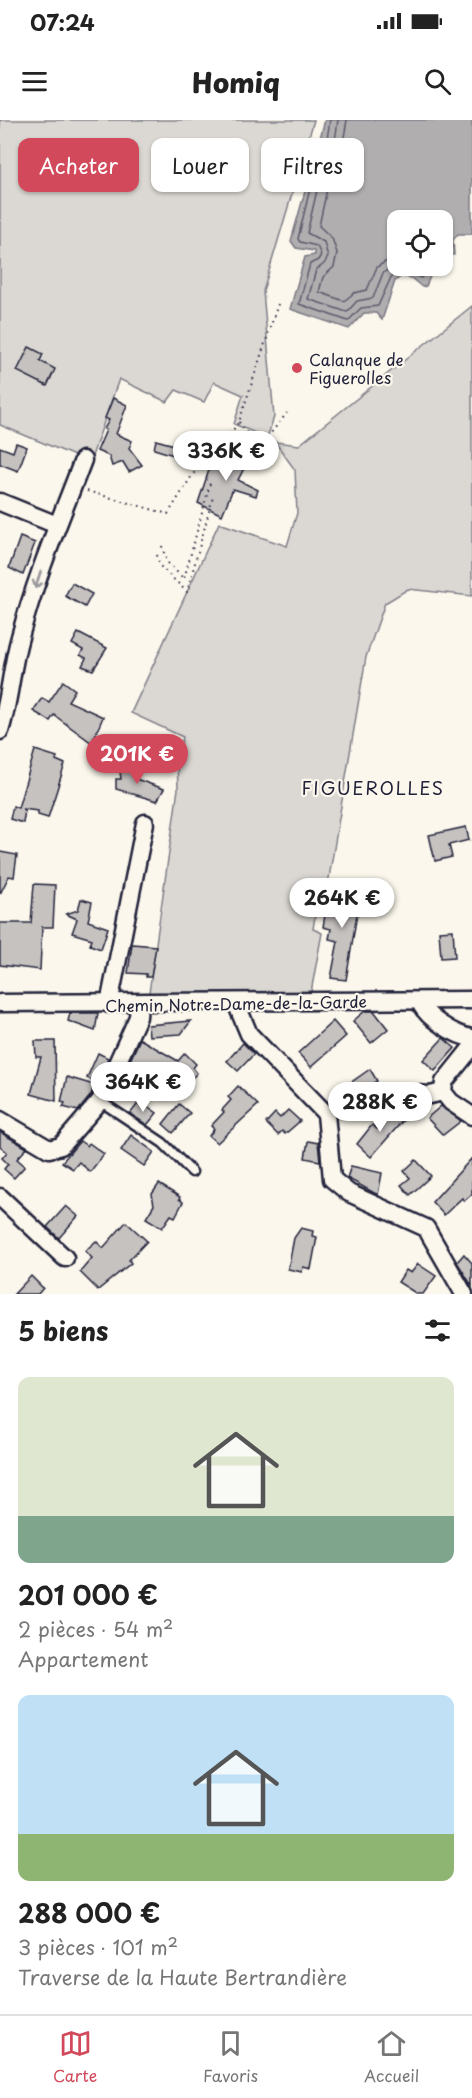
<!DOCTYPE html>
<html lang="fr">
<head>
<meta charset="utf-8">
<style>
  body { margin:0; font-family:"Playpen Sans",sans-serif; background:#f6f6f6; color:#222; height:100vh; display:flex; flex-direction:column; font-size:22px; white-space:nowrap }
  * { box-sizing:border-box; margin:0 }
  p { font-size:20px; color:#767676 }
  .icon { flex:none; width:33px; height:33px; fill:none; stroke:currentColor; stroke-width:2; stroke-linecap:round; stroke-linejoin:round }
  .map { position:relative; height:1174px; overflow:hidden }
  .details { display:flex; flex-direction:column; background:#fff; flex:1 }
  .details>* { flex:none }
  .banner { position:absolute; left:18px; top:18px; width:436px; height:54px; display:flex; gap:12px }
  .tools { position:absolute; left:387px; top:90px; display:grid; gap:12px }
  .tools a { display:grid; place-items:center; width:66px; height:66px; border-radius:12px; background:#fff; box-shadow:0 2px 4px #0004; font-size:30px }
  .price { position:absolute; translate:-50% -51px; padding:0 14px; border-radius:21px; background:#fff; color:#222; font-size:20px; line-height:39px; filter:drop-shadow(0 2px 3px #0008) }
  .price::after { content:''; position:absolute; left:50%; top:36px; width:18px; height:14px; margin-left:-9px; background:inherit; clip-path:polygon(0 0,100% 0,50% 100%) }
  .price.on { background:#d1495b; color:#fff }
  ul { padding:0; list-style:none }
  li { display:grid; align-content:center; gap:12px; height:318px; padding:0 18px }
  li span { display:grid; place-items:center; height:186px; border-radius:12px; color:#555 }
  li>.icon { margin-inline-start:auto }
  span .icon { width:108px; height:108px; fill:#fffc; stroke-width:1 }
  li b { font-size:26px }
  h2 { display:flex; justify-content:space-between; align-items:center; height:72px; padding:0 18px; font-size:26px }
  .pill { padding:0 21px; border-radius:12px; background:#fff; box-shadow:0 2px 4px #0004; font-size:21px; line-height:54px }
  .pill.on { background:#d1495b; color:#fff }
  .status { display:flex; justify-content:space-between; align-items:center; height:42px; padding:0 30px; background:#fff; direction:ltr }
  .status svg { height:16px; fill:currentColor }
  header { display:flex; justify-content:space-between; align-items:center; height:78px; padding:0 18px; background:#fff; font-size:27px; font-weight:800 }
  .tab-bar { display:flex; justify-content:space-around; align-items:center; height:84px; border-top:2px solid #e0e0e0; background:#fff; font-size:16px; color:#767676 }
  .tab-bar a { display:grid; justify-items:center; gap:3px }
  .tab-bar .on { color:#d1495b }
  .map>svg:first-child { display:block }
</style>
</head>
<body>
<div class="status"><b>07:24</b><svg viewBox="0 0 49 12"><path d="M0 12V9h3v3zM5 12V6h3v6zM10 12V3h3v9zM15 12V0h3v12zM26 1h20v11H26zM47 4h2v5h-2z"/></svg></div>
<header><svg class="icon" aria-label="menu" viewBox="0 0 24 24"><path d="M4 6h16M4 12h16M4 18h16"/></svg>Homiq<svg class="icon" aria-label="search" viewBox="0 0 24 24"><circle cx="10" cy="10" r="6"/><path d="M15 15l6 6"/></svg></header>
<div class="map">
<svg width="472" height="1174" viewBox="0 0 472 1174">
  <rect width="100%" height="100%" fill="#fbf7ec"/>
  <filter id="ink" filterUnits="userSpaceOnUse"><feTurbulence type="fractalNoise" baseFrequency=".0167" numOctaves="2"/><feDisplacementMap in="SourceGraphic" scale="12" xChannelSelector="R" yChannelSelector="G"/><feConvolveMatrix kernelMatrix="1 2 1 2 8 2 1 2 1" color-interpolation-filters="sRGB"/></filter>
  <g filter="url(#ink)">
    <!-- green -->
    <g fill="#dbd8d3" stroke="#7e7d87" stroke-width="1.5">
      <polygon points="0,0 314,0 263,171 274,297 267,318 234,304 243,275 214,262 204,282 176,270 167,282 119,259 91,339 77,337 0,305"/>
      <polygon points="472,186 472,476 408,469 385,483 366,537 328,764 320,764 313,809 322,813 311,872 148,880 178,669 177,638 183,617 131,593 219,403 287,426 297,393 295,350 275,322 299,325"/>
    </g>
    <!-- water -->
    <polygon fill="#b1aeb0" stroke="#787681" stroke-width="1.5" points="325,0 472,0 472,114 458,114 453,120 454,135 443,134 442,100 398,100 398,146 440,147 432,152 426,166 422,167 411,158 402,156 395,161 382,200 376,193 364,193 349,209 290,189 305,137 315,135 314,131 296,128 291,121"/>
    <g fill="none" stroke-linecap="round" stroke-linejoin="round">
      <!-- shore -->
      <g stroke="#5b5a6a" stroke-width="1.5">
        <polyline points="330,0 327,19 311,64 298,119 300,122 317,126 321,135 318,140 310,144 299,184 348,201 361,188 378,186 392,155 403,150 421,158 430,146"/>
        <polyline points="338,0 335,21 318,66 307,113 324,122 328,137 324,144 316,150 308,179 347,192 357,181 373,178 383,153 398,143"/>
        <polyline points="347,0 343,23 327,69 319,106 332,118 337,133 334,147 323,157 319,172 344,181 354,173 367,170 377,147 398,134"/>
      </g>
    </g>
    <!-- building -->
    <g fill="#c6c2c0" stroke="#22223b" stroke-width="1.5">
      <polygon points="29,227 43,234 40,241 55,249 47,266 17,251"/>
      <polygon points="113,278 127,285 116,314 132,321 129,328 142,345 129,352 123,342 112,346 109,336 97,331 106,310 104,309 109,300 105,298"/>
      <polygon points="181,316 197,323 190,340 154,329 156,320 178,326"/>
      <polygon points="16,323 27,327 18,351 0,344 0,327 13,332"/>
      <polygon points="238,324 253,331 238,360 258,370 256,376 233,369 222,395 198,383 212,341 226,352"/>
      <polygon points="20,417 35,423 23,455 9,448"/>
      <polygon points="72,463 92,474 85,487 65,476"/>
      <polygon points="78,513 107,528 93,550 82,546 86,538 80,535 83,530 72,524"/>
      <polygon points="63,561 75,570 68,581 103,597 92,623 54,595 50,601 33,591 42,578 49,582"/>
      <polygon points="35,630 57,637 56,640 65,644 48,698 38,695 38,691 22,689 25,690 23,703 10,699 13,686 18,688"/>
      <polygon points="119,645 138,650 136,659 164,669 157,681 116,669 116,659 121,659"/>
      <polygon points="466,707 469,720 449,725 452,737 435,741 429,715"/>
      <polygon points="0,732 17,735 14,757 9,756 0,774"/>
      <polygon points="34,764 55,765 53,807 42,807 40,850 0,845 0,803 31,803"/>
      <polygon points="329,771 360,776 346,860 331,858 338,821 329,819 331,809 323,807"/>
      <polygon points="81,779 92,782 88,801 108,808 101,829 90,825 92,819 72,813 77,799 66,794 78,790"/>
      <polygon points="453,810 455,837 441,838 439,811"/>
      <polygon points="132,824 156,826 151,857 146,857 146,854 128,853"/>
      <polygon points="365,891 374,891 388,909 371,923 353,901"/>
      <polygon points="70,893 98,893 95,911 68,901"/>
      <polygon points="191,901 181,914 149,916 148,905"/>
      <polygon points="333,901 346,916 311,947 298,933"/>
      <polygon points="443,918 455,928 435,951 423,940"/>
      <polygon points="140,919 178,941 185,933 196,944 193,948 197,953 180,971 159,954 156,959 135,945 133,950 127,947"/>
      <polygon points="35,921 55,921 56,981 31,974 41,937 36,937"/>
      <polygon points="243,923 254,934 238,951 227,941"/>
      <polygon points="98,933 108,938 97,962 87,958"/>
      <polygon points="370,949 377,961 373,963 378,972 365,983 358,972 353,975 346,966"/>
      <polygon points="67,957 94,965 91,975 78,991 63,987 65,983 61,982"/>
      <polygon points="238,966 258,985 217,1023 209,1016 214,1009 211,1006 224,992 222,990 231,980 228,977"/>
      <polygon points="140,981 157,993 147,1005 130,994"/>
      <polygon points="179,984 190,993 173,1013 163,1004"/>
      <polygon points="441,986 461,1001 443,1015 427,998"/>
      <polygon points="396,989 406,997 371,1037 357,1024 372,1005 377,1009"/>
      <polygon points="288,990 300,1001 285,1014 282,1011 278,1015 266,1003 275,993 280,998"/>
      <polygon points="0,1012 27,1028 17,1039 25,1046 14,1058 4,1049 8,1044 2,1038 7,1032 0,1026"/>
      <polygon points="131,1015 154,1032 144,1046 121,1030"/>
      <polygon points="80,1021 87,1026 89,1023 104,1034 90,1052 79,1042 73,1049 62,1042"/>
      <polygon points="308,1021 318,1023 320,1041 305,1038"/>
      <polygon points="472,1038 472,1074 464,1081 462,1078 444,1095 432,1082"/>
      <polygon points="416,1040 431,1056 410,1075 401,1065 410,1058 404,1051"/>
      <polygon points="351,1046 382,1053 378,1075 347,1058"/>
      <polygon points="159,1064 180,1077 179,1079 183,1082 175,1097 171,1095 162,1108 146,1098 154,1085 152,1074"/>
      <polygon points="66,1086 78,1096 59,1118 47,1107"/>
      <polygon points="126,1102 147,1121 129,1140 131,1143 98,1170 80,1152 92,1138 85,1131 96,1121 103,1128"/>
      <polygon points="301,1108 313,1111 312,1116 317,1117 311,1149 303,1147 302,1152 288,1149 294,1118"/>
      <polygon points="464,1134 472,1143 472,1166 457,1142"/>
      <polygon points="418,1144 436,1156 423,1174 417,1174 398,1162 406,1150 411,1153"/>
      <polygon points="31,1156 43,1168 38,1174 14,1174"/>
    </g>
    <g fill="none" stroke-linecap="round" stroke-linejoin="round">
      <defs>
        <polyline id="service" points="100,981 163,1023 192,1052"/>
        <g id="minor">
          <polyline points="0,382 57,405"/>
          <path d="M0,611C10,580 11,548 20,517C36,456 61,398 83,340"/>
          <path d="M420,882C426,898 456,916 472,918"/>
          <polyline points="0,883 472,880"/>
          <polyline points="236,883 249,914 326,994 332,1059 349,1073 426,1108 464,1174"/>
          <polyline points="109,884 145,703"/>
          <polyline points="472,927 444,962 443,972 451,982 472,996"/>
          <polyline points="414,974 430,975 443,972"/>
          <polyline points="0,1000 49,1029 61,1026 100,981 138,897 139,884"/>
          <polyline points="0,1077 65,1138"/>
        </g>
      </defs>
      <!-- service casing -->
      <use href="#service" stroke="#22223b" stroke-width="13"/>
      <!-- minor casing -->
      <use href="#minor" stroke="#22223b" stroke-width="21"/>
      <!-- path -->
      <g stroke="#22223b" stroke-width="2" stroke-dasharray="1.5 4.5" stroke-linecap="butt">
        <polyline points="239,302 252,320 262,324 287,293"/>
        <polyline points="87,371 168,394 193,354 215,334 239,302 278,184"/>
        <polyline points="162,426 167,442 184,459 211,360"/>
        <polyline points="157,435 160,446 187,472 213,377"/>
      </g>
      <!-- service -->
      <use href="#service" stroke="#fbf7ec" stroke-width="8"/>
      <!-- minor -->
      <use href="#minor" stroke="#fbf7ec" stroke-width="16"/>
    </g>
    <!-- one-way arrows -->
    <defs><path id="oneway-shaft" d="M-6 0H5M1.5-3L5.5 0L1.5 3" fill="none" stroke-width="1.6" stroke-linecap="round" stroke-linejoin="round" transform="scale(1.5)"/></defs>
    <use stroke="#99979c" href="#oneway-shaft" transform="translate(38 460) rotate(108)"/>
  </g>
  <!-- markers -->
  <circle fill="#d1495b" stroke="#fbf7ec" stroke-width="2" cx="297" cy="248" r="6"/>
  <g text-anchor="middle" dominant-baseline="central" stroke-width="4.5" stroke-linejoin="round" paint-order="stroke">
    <!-- poi labels -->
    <g font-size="16" fill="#22223b" stroke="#fbf7ec" text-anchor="start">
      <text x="309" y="239">Calanque de<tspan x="309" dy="18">Figuerolles</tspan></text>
    </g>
    <!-- street labels -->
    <g font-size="16" fill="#22223b" stroke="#fbf7ec">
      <text transform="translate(236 883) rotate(-1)">Chemin Notre-Dame-de-la-Garde</text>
    </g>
    <!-- neighbourhood labels -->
    <g font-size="18" letter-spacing="1.5" fill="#22223b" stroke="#fbf7ec">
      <text x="373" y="667">FIGUEROLLES</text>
    </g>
  </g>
</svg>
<div class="tools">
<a><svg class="icon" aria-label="locate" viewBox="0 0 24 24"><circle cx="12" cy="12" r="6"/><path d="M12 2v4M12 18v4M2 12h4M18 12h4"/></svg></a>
</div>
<b class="price" style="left:226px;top:362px">336K €</b>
<b class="price on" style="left:137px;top:665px">201K €</b>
<b class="price" style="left:342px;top:809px">264K €</b>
<b class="price" style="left:143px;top:993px">364K €</b>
<b class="price" style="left:380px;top:1013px">288K €</b>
<div class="banner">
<a class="pill on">Acheter</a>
<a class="pill">Louer</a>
<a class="pill">Filtres</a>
</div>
</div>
<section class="details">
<h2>5 biens<svg class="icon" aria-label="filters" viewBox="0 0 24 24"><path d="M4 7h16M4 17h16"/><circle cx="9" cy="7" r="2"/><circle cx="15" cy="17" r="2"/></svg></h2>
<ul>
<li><span style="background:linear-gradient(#dfe7d0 75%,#7fa58c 0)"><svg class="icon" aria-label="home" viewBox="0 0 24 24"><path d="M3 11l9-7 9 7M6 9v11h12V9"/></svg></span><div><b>201 000 €</b><p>2 pièces · 54 m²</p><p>Appartement</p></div></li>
<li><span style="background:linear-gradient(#bfe0f5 75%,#8fb573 0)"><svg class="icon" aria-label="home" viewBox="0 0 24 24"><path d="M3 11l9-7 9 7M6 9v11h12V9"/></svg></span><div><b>288 000 €</b><p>3 pièces · 101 m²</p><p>Traverse de la Haute Bertrandière</p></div></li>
</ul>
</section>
<nav class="tab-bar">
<a class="on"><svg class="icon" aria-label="map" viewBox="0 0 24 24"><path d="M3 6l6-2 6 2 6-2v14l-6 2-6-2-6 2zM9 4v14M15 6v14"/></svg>Carte</a>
<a><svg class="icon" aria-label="saved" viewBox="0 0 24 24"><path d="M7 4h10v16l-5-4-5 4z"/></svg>Favoris</a>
<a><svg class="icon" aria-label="home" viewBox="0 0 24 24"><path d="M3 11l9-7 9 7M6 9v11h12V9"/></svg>Accueil</a>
</nav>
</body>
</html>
